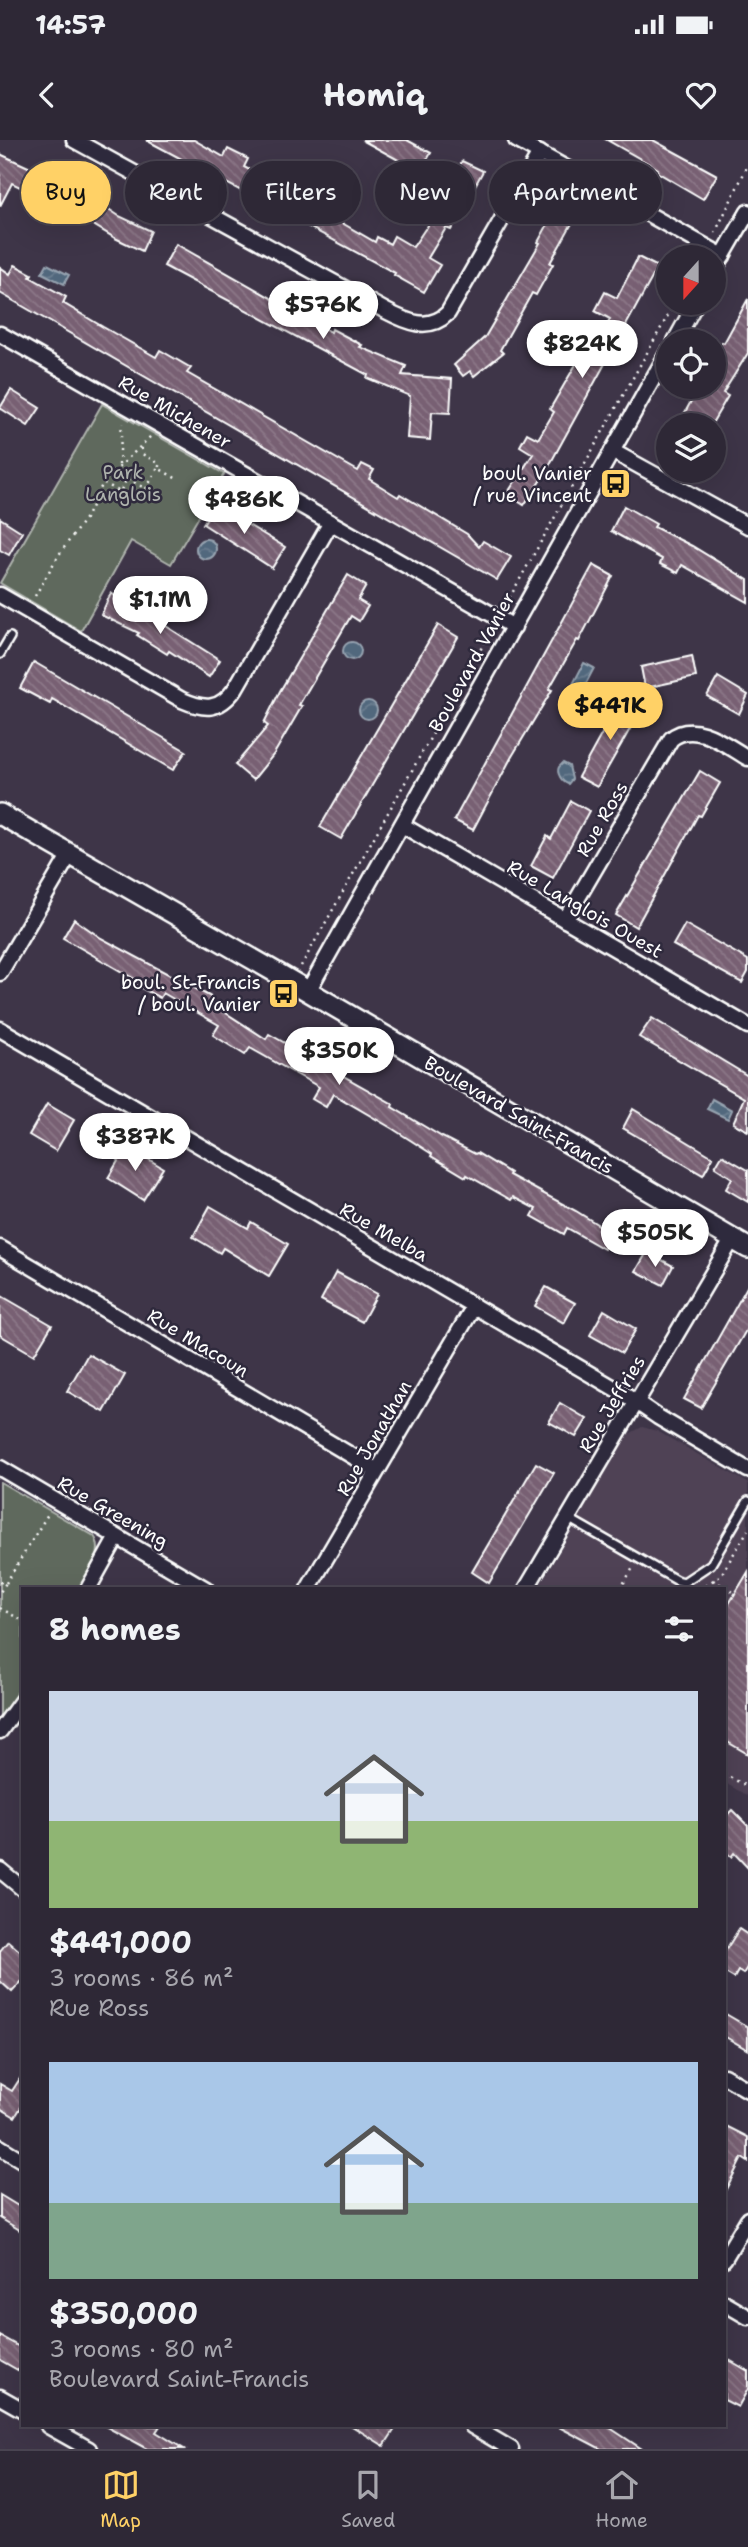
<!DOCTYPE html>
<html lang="en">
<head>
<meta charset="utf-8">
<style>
  body { margin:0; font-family:"Shantell Sans",sans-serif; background:#36303e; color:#f1f3f6; height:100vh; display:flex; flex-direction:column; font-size:26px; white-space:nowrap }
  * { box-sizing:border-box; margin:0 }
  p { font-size:23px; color:#a7a6ad }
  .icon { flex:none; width:38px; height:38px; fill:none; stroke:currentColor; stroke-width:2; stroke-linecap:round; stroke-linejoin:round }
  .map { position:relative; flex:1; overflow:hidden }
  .panel { position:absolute; left:21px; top:1447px; width:705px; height:840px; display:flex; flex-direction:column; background:#2e2836; border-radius:0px; box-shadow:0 7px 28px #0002,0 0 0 2px #494451 }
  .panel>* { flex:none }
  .top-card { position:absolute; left:21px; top:21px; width:707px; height:63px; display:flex; gap:14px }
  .needle { width:46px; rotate:201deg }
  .buttons { position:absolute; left:656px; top:105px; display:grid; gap:14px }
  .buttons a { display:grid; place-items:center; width:70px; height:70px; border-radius:50%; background:#2e2836; box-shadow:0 7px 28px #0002,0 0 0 2px #494451; font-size:35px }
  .price { position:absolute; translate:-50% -60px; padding:0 16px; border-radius:24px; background:#fff; color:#222; font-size:23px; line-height:46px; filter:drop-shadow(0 2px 4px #0008) }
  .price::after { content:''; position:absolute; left:50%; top:42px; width:21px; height:16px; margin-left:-10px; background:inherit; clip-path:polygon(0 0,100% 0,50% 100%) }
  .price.active { background:#ffd166; color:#111 }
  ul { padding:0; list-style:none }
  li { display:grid; align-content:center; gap:14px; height:371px; padding:0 28px }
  li span { display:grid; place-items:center; height:217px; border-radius:0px; color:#555 }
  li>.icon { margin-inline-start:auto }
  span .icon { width:126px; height:126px; fill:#fffc; stroke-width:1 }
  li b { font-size:30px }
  h2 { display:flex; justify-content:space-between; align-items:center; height:84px; padding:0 28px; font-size:30px }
  .pill { padding:0 24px; border-radius:32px; background:#2e2836; box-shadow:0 7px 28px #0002,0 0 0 2px #494451; font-size:24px; line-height:63px }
  .pill.active { background:#ffd166; color:#111 }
  .status { display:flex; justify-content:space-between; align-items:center; height:49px; padding:0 35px; background:#2e2836; direction:ltr }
  .status svg { height:19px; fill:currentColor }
  header { display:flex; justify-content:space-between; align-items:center; height:91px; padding:0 28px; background:#2e2836; font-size:32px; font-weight:700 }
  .dock { display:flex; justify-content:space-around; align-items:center; height:98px; border-top:2px solid #494451; background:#2e2836; font-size:19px; color:#a7a6ad }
  .dock a { display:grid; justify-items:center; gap:4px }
  .dock .active { color:#ffd166 }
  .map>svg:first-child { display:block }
</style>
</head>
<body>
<div class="status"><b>14:57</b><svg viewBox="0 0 49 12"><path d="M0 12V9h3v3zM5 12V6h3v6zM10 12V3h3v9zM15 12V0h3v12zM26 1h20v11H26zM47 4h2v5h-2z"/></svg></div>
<header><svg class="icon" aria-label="back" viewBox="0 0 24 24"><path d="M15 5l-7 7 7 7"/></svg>Homiq<svg class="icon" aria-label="heart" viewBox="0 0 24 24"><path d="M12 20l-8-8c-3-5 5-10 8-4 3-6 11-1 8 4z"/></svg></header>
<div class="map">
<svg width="748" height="2309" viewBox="0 0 748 2309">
  <defs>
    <pattern id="water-waves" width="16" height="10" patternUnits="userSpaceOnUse" patternTransform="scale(1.75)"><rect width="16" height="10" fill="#51677d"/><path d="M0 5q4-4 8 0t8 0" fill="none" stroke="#6b7e90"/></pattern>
    <pattern id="building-back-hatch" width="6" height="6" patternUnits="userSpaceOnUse" patternTransform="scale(1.75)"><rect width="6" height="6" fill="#786073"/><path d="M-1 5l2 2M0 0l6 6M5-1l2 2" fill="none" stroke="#8c7888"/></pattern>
  </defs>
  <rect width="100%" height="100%" fill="#3e3548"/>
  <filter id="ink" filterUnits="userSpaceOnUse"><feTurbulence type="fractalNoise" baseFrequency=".0143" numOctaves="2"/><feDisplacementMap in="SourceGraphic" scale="14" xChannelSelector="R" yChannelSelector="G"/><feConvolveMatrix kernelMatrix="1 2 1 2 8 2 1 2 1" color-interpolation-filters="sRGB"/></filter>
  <g filter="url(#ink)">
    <!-- built -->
    <polygon fill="#4f4255" points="642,1287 657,1291 748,1343 748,1656 725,1643 724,1449 538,1449 622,1304 629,1294"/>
    <!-- park -->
    <g fill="#5f695d" stroke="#afb4ae" stroke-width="2">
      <polygon points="102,264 224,334 171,424 131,401 81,491 0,443"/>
      <path d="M0,1342L94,1396C106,1413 88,1434 79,1449H23V1546L0,1578Z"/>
    </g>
    <!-- water -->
    <g fill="url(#water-waves)" stroke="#97a4b1" stroke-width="2">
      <polygon points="47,124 69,135 64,144 42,133"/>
      <circle cx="206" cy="409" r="10"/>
      <circle cx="352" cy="511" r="9"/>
      <polygon points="584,523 594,528 582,551 572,546"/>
      <circle cx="368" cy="570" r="9"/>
      <path d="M563,623L569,626L572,639L568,644C562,642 556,633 559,627Z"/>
      <polygon points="712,959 732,970 728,979 707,969"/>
    </g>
    <!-- building -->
    <g fill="url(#building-back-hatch)" stroke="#fff" stroke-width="2">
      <polygon points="146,0 194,0 224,17 228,9 248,19 244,27 294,54 296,52 325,69 323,72 375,102 377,97 390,104 394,96 413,107 425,89 426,89 462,21 483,31 451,90 446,88 428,118 440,125 424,152 394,135 395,133"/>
      <polygon points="362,0 407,0 431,13 420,32"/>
      <polygon points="607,0 653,0 717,35 703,59 657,32 658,29"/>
      <polygon points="0,14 83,52 119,76 151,91 142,111 115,98 60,65 55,75 36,66 41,57 12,43 0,66"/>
      <polygon points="557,68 575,78 550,123 553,124 536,155 532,153 500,210 503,213 474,236 470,231 463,236 454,225 485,197 540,103 538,102"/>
      <polygon points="176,104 331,192 332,189 362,205 360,207 406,226 402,235 452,239 450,273 432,272 430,300 407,298 410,256 367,238 368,235 164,126"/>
      <polygon points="638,117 658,127 544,335 524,365 507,354 533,314 520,306 527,293 538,299 554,272 550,269 590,200 597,204 610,179 595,171 605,152 617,158"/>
      <polygon points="15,125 32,134 30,137 66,157 63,163 103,187 156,217 160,210 191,228 187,233 358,331 362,324 374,330 369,339 398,357 400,354 467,394 479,407 483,401 511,417 497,440 0,153 0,127 10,134"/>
      <polygon points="748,159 748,213 723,253 728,256 711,285 678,285 699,247 714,247 714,214 722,202 724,203"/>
      <polygon points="11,250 40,268 28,286 0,268"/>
      <polygon points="215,365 285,407 272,428 203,384"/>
      <polygon points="624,366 656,384 654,387 692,406 748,440 748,462 682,425 678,433 660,424 662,419 611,391"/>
      <polygon points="0,378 22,392 9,415 0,410"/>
      <polygon points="593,425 613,436 579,501 577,500 549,549 552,550 511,618 473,690 454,680"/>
      <polygon points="348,435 366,446 358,460 368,466 359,481 351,476 299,565 302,566 274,614 253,640 235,625 268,586 264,583 280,551"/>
      <polygon points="111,453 147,479 150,476 220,520 209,537 169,511 167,514 137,495 139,493 101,475"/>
      <polygon points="438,485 458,497 341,699 320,687"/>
      <polygon points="692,516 696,537 645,548 641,527"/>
      <polygon points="34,522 186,611 173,630 52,559 50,564 20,548"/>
      <polygon points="718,537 748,555 739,574 707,556"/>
      <polygon points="622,557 642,568 597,647 578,637"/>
      <polygon points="700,631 720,643 701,676 698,675 636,787 616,775"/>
      <polygon points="571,661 589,671 553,738 531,726 547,696 551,699"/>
      <polygon points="74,779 101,798 211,857 209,862 266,899 269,894 393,964 392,967 442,997 475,1014 477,1013 510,1033 509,1035 576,1071 613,1094 604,1109 567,1088 564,1094 532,1076 536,1069 513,1057 511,1060 467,1035 466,1037 431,1016 432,1014 393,989 333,954 326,967 312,959 319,947 250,908 245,915 213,895 219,885 163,853 160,858 134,844 136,840 63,798"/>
      <polygon points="685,784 748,820 748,832 742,843 673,805"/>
      <polygon points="652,878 748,936 748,991 733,983 744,958 639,897"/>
      <polygon points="47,964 74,980 56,1011 29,995"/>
      <polygon points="633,969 713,1017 703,1035 623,988"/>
      <polygon points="127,1006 163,1028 143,1060 108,1038"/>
      <polygon points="722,1015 748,1030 748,1062 726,1049 732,1038 715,1027"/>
      <polygon points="210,1066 248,1088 251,1082 288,1104 269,1136 223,1108 220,1113 193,1097"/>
      <polygon points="647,1112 673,1126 663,1145 636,1131"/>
      <polygon points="336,1132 377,1154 362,1182 321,1160"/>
      <polygon points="748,1145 748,1187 701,1268 684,1259"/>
      <polygon points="546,1147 575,1163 564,1183 535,1166"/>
      <polygon points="0,1155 52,1185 34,1215 0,1195"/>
      <polygon points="604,1170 636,1189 622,1213 590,1195"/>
      <polygon points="88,1214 125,1235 104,1272 67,1251"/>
      <polygon points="560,1263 587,1279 576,1297 549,1282"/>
      <polygon points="536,1323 554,1333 489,1443 472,1432"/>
      <polygon points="748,1432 748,1614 724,1600 724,1472"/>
      <polygon points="732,1670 748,1686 748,1728 734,1713 731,1717 724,1710 724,1678"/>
      <polygon points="739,1789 748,1795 748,1826 743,1834 738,1831 734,1838 724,1832 724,1813"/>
      <polygon points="8,1801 23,1814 23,1840 12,1852 0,1841 0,1811"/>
      <polygon points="724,1873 748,1887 748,1910 724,1896"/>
      <polygon points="23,1934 23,1964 15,1977 0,1968 0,1944 12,1951"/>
      <polygon points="724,1985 748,1997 748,2022 742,2018 724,2053"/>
      <polygon points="0,2055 23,2069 23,2092 0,2078"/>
      <polygon points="0,2196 23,2209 23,2233 0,2220"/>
      <polygon points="724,2217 748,2231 748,2249 738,2267 724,2260"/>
      <polygon points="105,2286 160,2286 156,2292 184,2309 147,2309"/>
      <polygon points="352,2286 397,2286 384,2306"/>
      <polygon points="557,2286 607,2286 642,2309 601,2309"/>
    </g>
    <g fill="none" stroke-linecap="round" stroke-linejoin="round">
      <defs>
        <g id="lane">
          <polyline points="0,514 10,497"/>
          <polyline points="568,1378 676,1440 684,1442 711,1424 748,1361"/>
        </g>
        <g id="street">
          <path d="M74,0L386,171C407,182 429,192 448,173L540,13"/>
          <polyline points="516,0 723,116"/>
          <polyline points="714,131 748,72"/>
          <polyline points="0,194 514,487"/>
          <polyline points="675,201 696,163"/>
          <polyline points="612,311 748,386"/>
          <path d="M0,455L182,560C205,570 219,571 235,549L330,384"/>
          <polyline points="402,685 748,886"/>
          <path d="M565,780L671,599C695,579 727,606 748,618"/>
          <polyline points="0,833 70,714"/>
          <polyline points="308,851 668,212"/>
          <polyline points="0,889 626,1255 658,1277 748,1330"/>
          <polyline points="0,1108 376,1330"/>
          <polyline points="0,1328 206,1449"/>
          <polyline points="88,1449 117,1397"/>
          <polyline points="308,1449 474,1166"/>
          <polyline points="526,1449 732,1100"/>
          <polyline points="0,1591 23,1559"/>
          <polyline points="0,1730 23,1749"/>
          <polyline points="724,1936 748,1950"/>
          <polyline points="0,2007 23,2021"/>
          <polyline points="724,2119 748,2079"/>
          <polyline points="724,2163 748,2177"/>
          <polyline points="0,2257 23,2270"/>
          <polyline points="48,2286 89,2309"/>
          <polyline points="472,2286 511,2309"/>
        </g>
        <polyline id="secondary" points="0,674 277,833 748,1108"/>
      </defs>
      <!-- lane casing -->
      <use href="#lane" stroke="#fff" stroke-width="12"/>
      <!-- street casing -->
      <use href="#street" stroke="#fff" stroke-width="19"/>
      <!-- secondary casing -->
      <use href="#secondary" stroke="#fff" stroke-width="24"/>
      <!-- path -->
      <g stroke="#fff" stroke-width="2.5" stroke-dasharray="2 5" stroke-linecap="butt">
        <polyline points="715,93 748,25"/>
        <polyline points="141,308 142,314 160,324 158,328"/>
        <polyline points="119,325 122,283"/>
        <polyline points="104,343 120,352 127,338 146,349 158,328 177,339"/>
        <polyline points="35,456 58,416 87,376 103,343 151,296"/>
        <polyline points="506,464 675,163"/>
        <polyline points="301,826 491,491"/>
        <polyline points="713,1440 735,1453"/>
        <polyline points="0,1442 6,1443 0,1452"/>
        <polyline points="6,1443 48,1374"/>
        <polyline points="620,1449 633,1428"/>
        <polyline points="700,1449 721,1435 748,1390"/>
        <polyline points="0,1468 23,1481"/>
        <polyline points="724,1634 748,1647"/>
      </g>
      <!-- lane -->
      <use href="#lane" stroke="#2f2a3d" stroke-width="7"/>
      <!-- street -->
      <use href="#street" stroke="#2f2a3d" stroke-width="14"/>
      <!-- secondary -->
      <use href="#secondary" stroke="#2f2a3d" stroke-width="19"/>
    </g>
  </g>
  <!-- icons -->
  <defs>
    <symbol id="bus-square" viewBox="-11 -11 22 22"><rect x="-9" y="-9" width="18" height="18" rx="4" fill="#ffd166" stroke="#2f2a3d"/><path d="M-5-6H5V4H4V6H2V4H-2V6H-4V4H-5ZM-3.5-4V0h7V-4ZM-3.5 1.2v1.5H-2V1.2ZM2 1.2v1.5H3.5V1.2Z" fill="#111"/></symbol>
  </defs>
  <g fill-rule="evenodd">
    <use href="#bus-square" x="598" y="326" width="35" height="35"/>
    <use href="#bus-square" x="266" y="836" width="35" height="35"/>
  </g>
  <g text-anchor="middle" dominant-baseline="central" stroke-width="5" stroke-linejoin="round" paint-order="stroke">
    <!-- street labels -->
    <g font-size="19" fill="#fff" stroke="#2f2a3d">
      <text transform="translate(175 272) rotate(30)">Rue Michener</text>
      <text transform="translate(472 522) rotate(-61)">Boulevard Vanier</text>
      <text transform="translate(602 679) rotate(-60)">Rue Ross</text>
      <text transform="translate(585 769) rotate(30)">Rue Langlois Ouest</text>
      <text transform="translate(519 975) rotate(30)">Boulevard Saint-Francis</text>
      <text transform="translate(384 1092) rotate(30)">Rue Melba</text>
      <text transform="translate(198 1203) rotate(31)">Rue Macoun</text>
      <text transform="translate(612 1264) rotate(-59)">Rue Jeffries</text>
      <text transform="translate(374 1298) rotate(-60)">Rue Jonathan</text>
      <text transform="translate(113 1372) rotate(30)">Rue Greening</text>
    </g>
    <!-- park labels -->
    <g font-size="19" fill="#afb4ae" stroke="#2f2a3d">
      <text x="123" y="332">Park<tspan x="123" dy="22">Langlois</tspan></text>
    </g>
    <!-- poi labels -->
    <g font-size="19" fill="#fff" stroke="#2f2a3d" text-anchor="end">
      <text x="592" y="333">boul. Vanier<tspan x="592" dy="22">/ rue Vincent</tspan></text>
      <text x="261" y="842">boul. St-Francis<tspan x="261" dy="22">/ boul. Vanier</tspan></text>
    </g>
  </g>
</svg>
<div class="buttons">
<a><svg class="needle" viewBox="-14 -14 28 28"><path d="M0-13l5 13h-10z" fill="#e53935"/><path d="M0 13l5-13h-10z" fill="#a7a6ad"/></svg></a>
<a><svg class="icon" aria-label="locate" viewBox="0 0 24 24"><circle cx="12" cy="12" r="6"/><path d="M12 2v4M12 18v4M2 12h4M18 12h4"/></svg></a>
<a><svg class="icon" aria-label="layers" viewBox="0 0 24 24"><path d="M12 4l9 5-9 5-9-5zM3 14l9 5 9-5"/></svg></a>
</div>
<b class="price" style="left:323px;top:201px">$576K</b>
<b class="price" style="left:582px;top:240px">$824K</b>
<b class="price" style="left:244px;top:396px">$486K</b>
<b class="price" style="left:160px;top:496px">$1.1M</b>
<b class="price active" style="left:610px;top:602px">$441K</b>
<b class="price" style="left:339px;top:947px">$350K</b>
<b class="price" style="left:135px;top:1033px">$387K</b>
<b class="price" style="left:655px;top:1129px">$505K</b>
<div class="top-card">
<a class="pill active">Buy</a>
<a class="pill">Rent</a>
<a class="pill">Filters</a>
<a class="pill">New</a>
<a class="pill">Apartment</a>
</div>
<section class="panel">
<h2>8 homes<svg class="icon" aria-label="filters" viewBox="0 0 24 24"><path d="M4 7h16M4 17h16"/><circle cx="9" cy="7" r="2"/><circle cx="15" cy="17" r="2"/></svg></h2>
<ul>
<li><span style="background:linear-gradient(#c9d6e8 60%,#8fb573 0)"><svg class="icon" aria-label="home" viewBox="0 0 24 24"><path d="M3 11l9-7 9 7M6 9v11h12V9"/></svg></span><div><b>$441,000</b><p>3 rooms · 86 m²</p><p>Rue Ross</p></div></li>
<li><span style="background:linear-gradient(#a9c7e8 65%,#7fa58c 0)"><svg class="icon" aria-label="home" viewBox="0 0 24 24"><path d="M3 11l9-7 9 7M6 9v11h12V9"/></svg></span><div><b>$350,000</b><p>3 rooms · 80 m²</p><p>Boulevard Saint-Francis</p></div></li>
</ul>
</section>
</div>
<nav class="dock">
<a class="active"><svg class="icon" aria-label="map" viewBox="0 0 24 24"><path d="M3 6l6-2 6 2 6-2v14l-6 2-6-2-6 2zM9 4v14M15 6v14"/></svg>Map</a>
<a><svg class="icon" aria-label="saved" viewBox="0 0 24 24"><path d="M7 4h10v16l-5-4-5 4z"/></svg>Saved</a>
<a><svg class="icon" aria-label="home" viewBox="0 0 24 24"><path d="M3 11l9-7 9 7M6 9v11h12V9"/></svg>Home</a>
</nav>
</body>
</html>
